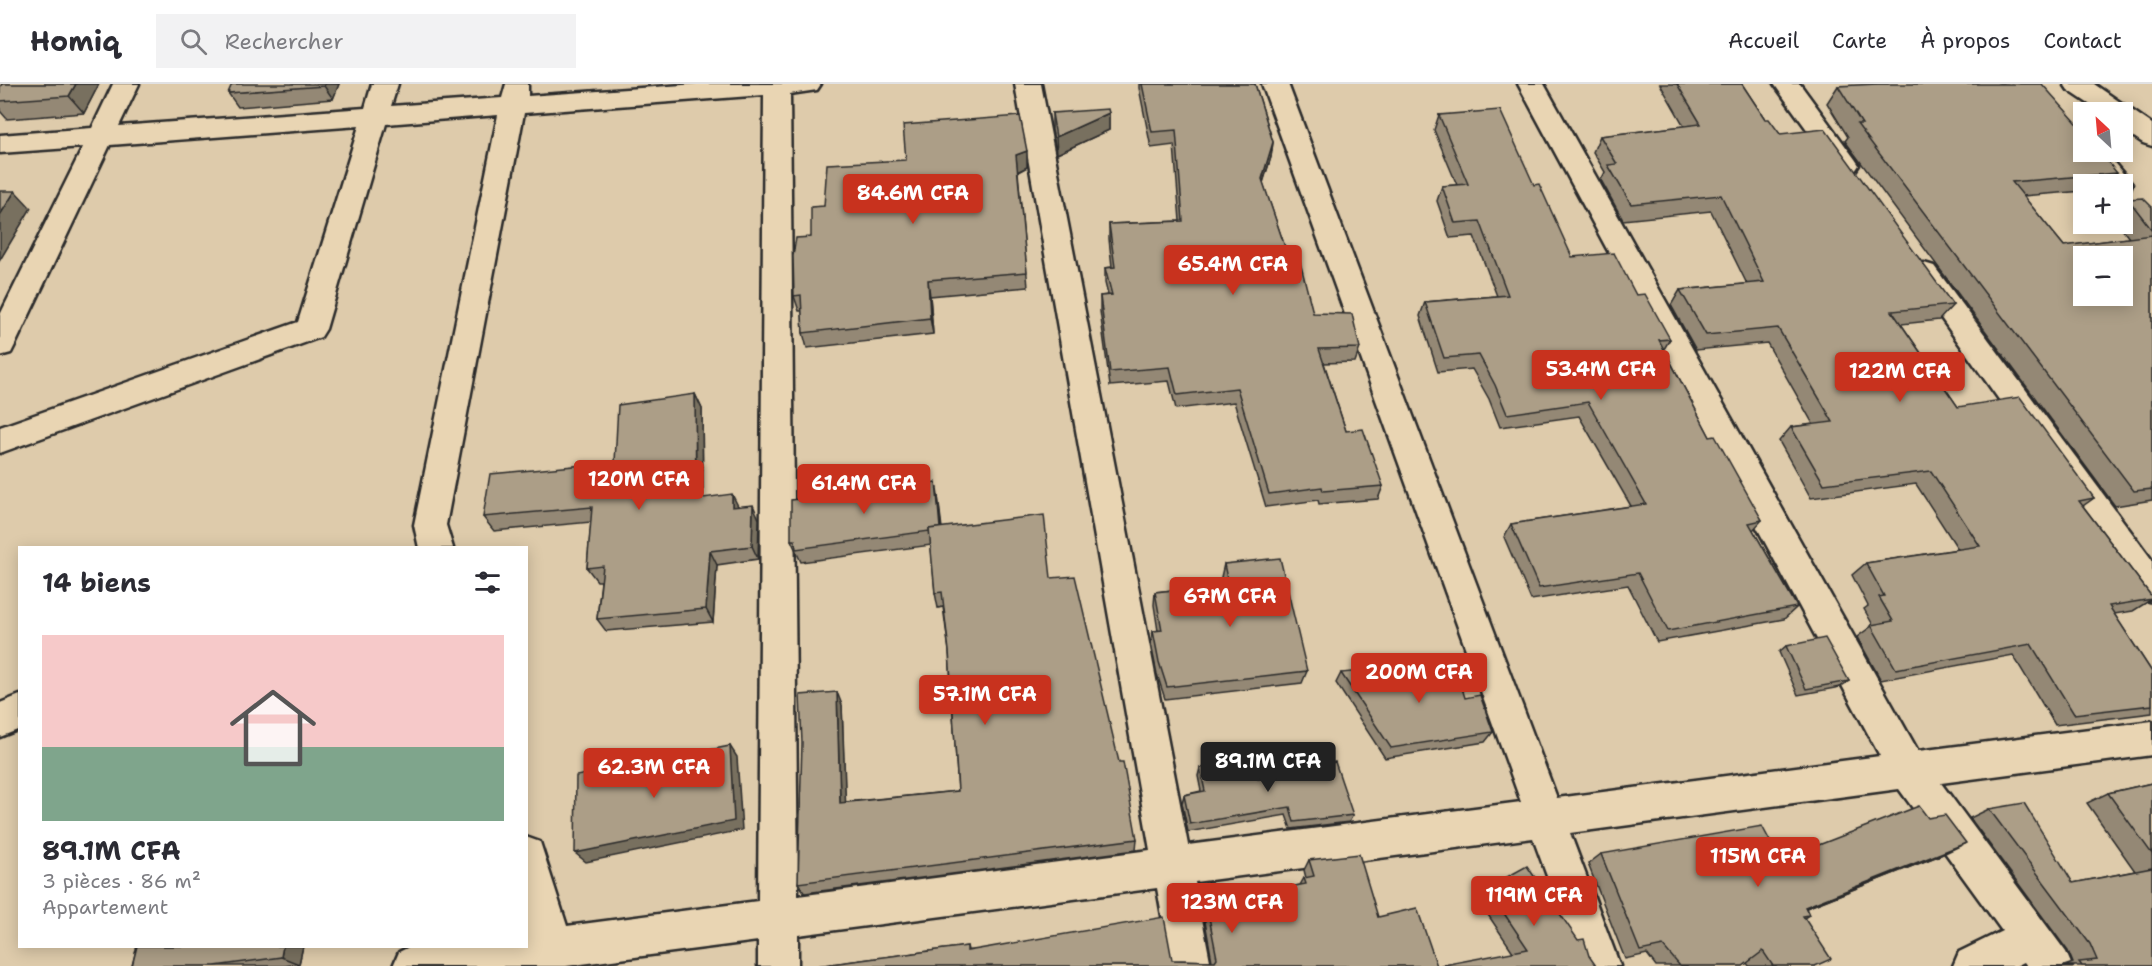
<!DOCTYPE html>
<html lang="fr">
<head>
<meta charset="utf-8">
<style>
  body { margin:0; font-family:"Shantell Sans",sans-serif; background:#f2f2f3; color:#2b2b33; height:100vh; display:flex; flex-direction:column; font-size:22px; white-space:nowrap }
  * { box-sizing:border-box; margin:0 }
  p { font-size:20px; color:#7c7c81 }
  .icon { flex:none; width:33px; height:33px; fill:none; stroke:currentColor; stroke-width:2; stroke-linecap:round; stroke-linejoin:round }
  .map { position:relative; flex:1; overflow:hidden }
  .panel { position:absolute; left:18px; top:462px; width:510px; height:402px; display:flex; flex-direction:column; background:#fff; border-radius:0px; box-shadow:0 3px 15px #0003 }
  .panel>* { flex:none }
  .needle { width:39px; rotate:334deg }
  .controls { position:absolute; left:2073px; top:18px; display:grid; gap:12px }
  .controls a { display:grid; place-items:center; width:60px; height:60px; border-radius:0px; background:#fff; box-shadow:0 3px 15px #0003; font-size:30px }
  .price { position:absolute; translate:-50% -51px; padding:0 14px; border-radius:6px; background:#c8321e; color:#fff; font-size:20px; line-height:39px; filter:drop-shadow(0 2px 3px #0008) }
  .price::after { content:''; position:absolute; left:50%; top:36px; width:18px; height:14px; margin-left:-9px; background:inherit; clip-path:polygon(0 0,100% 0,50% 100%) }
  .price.active { background:#222; color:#fff }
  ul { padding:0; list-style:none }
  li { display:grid; align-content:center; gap:12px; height:318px; padding:0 24px }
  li+li { border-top:2px solid #e1e1e2 }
  li span { display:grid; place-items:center; height:186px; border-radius:0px; color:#555 }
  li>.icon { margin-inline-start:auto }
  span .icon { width:108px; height:108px; fill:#fffc; stroke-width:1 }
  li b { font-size:26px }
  h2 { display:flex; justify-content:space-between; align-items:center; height:72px; padding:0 24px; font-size:26px }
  header { display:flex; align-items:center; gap:36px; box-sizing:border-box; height:84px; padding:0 30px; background:#fff; border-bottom:2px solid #e1e1e2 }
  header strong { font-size:28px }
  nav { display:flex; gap:33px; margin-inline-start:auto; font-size:21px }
  .search { width:420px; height:54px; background:#f2f2f3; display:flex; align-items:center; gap:15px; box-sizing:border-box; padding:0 21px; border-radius:0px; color:#7c7c81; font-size:22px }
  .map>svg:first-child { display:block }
</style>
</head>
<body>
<header>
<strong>Homiq</strong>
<div class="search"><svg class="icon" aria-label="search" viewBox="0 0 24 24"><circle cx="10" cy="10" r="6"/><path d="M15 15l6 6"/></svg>Rechercher</div>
<nav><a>Accueil</a><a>Carte</a><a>À propos</a><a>Contact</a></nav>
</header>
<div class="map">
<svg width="2152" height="882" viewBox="0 0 2152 882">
  <rect width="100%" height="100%" fill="#decbab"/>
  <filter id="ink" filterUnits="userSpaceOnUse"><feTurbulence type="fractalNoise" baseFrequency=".0167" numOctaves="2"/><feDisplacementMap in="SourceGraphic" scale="12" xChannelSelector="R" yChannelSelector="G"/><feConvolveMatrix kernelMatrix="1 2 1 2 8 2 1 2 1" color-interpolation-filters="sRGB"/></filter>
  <g filter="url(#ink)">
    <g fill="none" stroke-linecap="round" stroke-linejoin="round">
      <!-- stream -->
      <path fill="#6c6559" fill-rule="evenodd" d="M1203,808L1209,810C1213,821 1219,838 1215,849L1209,851L1203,849C1199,838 1193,821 1197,810Z"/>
      <defs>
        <g id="minor">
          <polygon points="113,0 139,0 119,42 365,24 372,0 398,0 391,22 502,14 506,0 528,0 528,12 697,0 821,0 817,6 790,10 798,812 1150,766 1015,0 1041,0 1188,761 1521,718 1262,0 1288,0 1557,714 1880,672 1518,0 1544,0 1918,667 2152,637 2152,671 1941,699 2066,868 2072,882 2027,882 2024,878 2016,882 1953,882 1959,868 2002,847 1899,705 1570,749 1620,882 1580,882 1533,754 1195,798 1211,882 1171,882 1157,804 798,851 798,882 758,882 758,857 566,882 393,882 399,868 411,862 526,862 526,753 540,758 567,842 758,817 764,11 524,29 446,441 453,464 419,464 414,441 498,31 386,40 326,245 321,253 0,369 0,343 298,238 359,42 110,61 15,261 11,269 0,272 0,231 83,63 0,69 0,51 92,44"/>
          <polygon points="1774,0 1800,0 1855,75 1859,81 1855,87 1846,90 1837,87"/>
          <polygon points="2064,0 2094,0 2152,40 2152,62 2143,59 2122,45 2122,28 2101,28 2068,6"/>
          <polygon points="2084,61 2084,68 2105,68 2132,100 2129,107 2122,108 2122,100 2104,100 2077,68"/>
          <polygon points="1924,179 1934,182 2152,476 2152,518 2140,514 1914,196 1910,189 1914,182"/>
          <polygon points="20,611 20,645 0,653 0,619"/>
        </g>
      </defs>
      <!-- minor casing -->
      <use href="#minor" stroke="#2b2b2b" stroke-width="5"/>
      <!-- minor -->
      <use href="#minor" fill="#e9d5b3" fill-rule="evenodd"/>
    </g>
    <!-- wall -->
    <g fill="#948874" stroke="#2b2b2b" stroke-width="1.5">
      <polygon points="2,0 99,0 84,29 7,35 0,27 0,3"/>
      <polygon points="339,0 333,15 238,23 228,9"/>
      <polygon points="1139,0 1255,0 1273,58 1271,73 1263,99 1286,166 1313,229 1360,264 1355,278 1324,279 1346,347 1383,402 1378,415 1319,420 1318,416 1266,423 1234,318 1176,325 1169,297 1110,302 1100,227 1100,212 1108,211 1105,199 1105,184 1112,183 1109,155 1109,140 1180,137 1174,61 1151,64 1139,4"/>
      <polygon points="1660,0 1742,0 1765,35 1953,221 1939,236 1901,240 1958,323 2094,414 2083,422 2152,513 2152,515 2133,527 2114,530 2152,588 2152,629 2055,641 2013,571 1881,596 1857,553 1873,541 1864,525 1868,522 1852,491 1866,479 1958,465 1916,400 1811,414 1779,357 1791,343 1813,340 1767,259 1696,266 1671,221 1680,206 1747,200 1711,127 1623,136 1601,96 1605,88 1593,68 1600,52 1684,42"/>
      <polygon points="1838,2 2117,89 2105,100 2084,100 2084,107 2023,112 2064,162 2129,154 2118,140 2122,140 2122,121 2128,115 2152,123 2152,416 2115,422 1845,57 1848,53 1827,19"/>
      <polygon points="1052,29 1109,29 1109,46 1057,70 1052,46"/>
      <polygon points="1439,31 1534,101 1572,173 1636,211 1670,255 1664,265 1710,353 1762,436 1753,446 1797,523 1784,535 1657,558 1628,501 1531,516 1504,453 1511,440 1631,422 1579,332 1500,343 1489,315 1472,285 1438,288 1420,232 1425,218 1497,212 1474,152 1450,154 1437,117 1442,102 1457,101 1434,46"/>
      <polygon points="1027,83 1018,88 1028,203 930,212 933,250 807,264 803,249 802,227 799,227 794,212 811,153 824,122"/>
      <polygon points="695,310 702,325 703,414 738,422 759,435 758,475 717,481 713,538 606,547 597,535 601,497 597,497 587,484 591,438 494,447 483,433 615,378"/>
      <polygon points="938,412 942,444 1051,494 1137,755 1136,766 805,809 798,799 842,621 845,718 958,707 949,567 943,523 938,524 935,509 931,461 801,478 791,456"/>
      <polygon points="1224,480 1307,587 1302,599 1165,615 1157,590 1151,560 1153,547 1158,547 1154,521 1155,508 1222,501 1221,493"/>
      <polygon points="1786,562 1849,597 1840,603 1798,611 1779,568"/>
      <polygon points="1341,589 1465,614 1493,648 1485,658 1385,674 1336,599"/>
      <polygon points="1200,684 1258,695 1353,731 1349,738 1291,745 1286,731 1188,748 1182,719 1184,711 1201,707 1198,692"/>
      <polygon points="2152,699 2152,882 2064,882 2073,879 2068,867 1970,734 1989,725 2073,799 2135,787 2087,719 2108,709"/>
      <polygon points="1601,770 1780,776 1943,770 1806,824 1809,831 1804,834 1815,882 1749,882 1747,879 1743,882 1656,882 1647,870 1625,875 1588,780"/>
      <polygon points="1309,776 1437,882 816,882 967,862 968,866 1172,876 1212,877 1204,832 1207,823 1262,813 1264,808 1300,801 1304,794 1306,794 1304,786"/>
      <polygon points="1487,804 1589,872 1513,868 1476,813"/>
      <polygon points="137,862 303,862 299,880 284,882 132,882"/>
    </g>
    <!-- shaded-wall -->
    <g fill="#786f5e" stroke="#2b2b2b" stroke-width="1.5">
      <polygon points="76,0 99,0 84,29 69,12"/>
      <polygon points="325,0 339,0 333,15 324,2"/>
      <polygon points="1109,29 1109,46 1057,70 1056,53"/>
      <polygon points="1273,58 1271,73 1259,111 1262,95"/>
      <polygon points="1027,67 1027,83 1017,88 1016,71"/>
      <polygon points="15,107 31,124 0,176 0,131"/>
      <polygon points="928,196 930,212 933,250 930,234"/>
      <polygon points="695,310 702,325 703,429 696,415"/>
      <polygon points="936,398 938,412 943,460 941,446"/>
      <polygon points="732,410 739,424 732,423"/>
      <polygon points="753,421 759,435 758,475 752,462"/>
      <polygon points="710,467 717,481 713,538 706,525"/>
      <polygon points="837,608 842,621 846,730 840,719"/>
      <polygon points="730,662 737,673 742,746 586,778 575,769"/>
      <polygon points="1966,759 1943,770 1786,832 1805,823"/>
      <polygon points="283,862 303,862 299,880 281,873"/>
    </g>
    <!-- building -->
    <g fill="#ac9e87" stroke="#2b2b2b" stroke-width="1.5" fill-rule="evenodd">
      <polygon points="2,0 76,0 69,12 0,17 0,3"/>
      <polygon points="232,0 325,0 324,2 228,9"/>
      <polygon points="1142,0 1255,0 1273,58 1262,95 1286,166 1297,166 1313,229 1352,230 1360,264 1319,265 1346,347 1363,345 1383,402 1323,407 1322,403 1269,410 1237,304 1177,311 1170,283 1110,288 1100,212 1112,211 1105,184 1115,183 1109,140 1183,137 1176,46 1152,48"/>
      <polygon points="1677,0 1742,0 1765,35 1769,35 1780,50 1825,45 1953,221 1892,227 1958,323 2020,313 2094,414 2079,417 2152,513 2152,515 2109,522 2152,588 2152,621 2074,630 2031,560 1896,585 1871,541 1893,537 1879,513 1884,512 1866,479 1980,462 1931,387 1824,400 1791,343 1833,338 1778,244 1706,251 1680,206 1764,198 1721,111 1631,120 1608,81 1617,80 1600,52 1701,40"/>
      <path d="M1877,0H2042L2084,47V68H2100L2117,89L2012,98L2064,162L2152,151V405L2134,407L1857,40H1862L1838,2ZM2084,172H2122V212H2084Z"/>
      <polygon points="1108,25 1109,29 1056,53 1052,29"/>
      <polygon points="1500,26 1534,101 1539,100 1572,173 1614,169 1636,211 1645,210 1670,255 1659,256 1710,353 1715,352 1762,436 1749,439 1797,523 1668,547 1638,489 1539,504 1511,440 1646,420 1588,318 1507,330 1495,301 1479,271 1444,274 1425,218 1508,211 1480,137 1455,139 1442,102 1468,100 1439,31"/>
      <polygon points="1020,32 1027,67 1016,71 1027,188 928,196 930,234 803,249 801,211 794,212 793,172 796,154 811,153 811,123 824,122 827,80 906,76 903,41"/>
      <polygon points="0,107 15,107 0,131"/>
      <polygon points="2143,114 2152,123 2152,146 2128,115"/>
      <polygon points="695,310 696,415 732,410 732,423 753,421 752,462 710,467 706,525 597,535 603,482 587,484 592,423 483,433 490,390 615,378 618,321"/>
      <polygon points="936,398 940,444 929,445 930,447 796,465 795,456 791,456 791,416"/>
      <polygon points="1044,431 1051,494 1075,492 1119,678 1123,678 1137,755 798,799 802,659 800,611 837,608 840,719 958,707 949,567 942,508 935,509 929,445"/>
      <polygon points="1280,474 1307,587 1167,603 1159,578 1153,547 1162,546 1155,508 1228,500 1224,480"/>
      <polygon points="1825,554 1849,597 1806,605 1786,562"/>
      <polygon points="1454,577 1465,614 1480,611 1493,648 1391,664 1341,589"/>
      <polygon points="730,662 734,737 575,769 576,692"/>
      <polygon points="1253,675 1258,695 1335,678 1353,731 1294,738 1290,723 1190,740 1184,711 1205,707 1200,684"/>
      <polygon points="2152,699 2152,770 2108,709"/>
      <polygon points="2024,719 2073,799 2152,784 2152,882 2082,882 2079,878 2097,876 2090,860 1989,725"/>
      <polygon points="1919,722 1928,734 1945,731 1966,759 1805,823 1809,831 1803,832 1831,875 1815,882 1773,882 1763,867 1743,882 1680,882 1663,862 1640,867 1601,770 1762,742 1780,776"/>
      <polygon points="1359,770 1378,833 1417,824 1437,882 816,882 967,862 967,867 1164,833 1172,876 1215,877 1217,874 1207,823 1266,813 1264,808 1306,800 1304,794 1314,792 1309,776"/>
      <polygon points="1527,782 1578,856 1584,855 1589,872 1596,882 1438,882 1528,865 1487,804"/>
      <polygon points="137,862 283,862 281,873 215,882 132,882"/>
    </g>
  </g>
</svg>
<div class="controls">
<a><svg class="needle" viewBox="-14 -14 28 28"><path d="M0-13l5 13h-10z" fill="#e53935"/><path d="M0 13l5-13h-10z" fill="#7c7c81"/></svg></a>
<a>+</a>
<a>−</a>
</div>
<b class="price" style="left:913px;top:141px">84.6M CFA</b>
<b class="price" style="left:1233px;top:212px">65.4M CFA</b>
<b class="price" style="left:1601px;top:317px">53.4M CFA</b>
<b class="price" style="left:1900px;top:319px">122M CFA</b>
<b class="price" style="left:639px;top:427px">120M CFA</b>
<b class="price" style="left:864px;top:431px">61.4M CFA</b>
<b class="price" style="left:1230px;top:544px">67M CFA</b>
<b class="price" style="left:1419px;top:620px">200M CFA</b>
<b class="price" style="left:985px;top:642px">57.1M CFA</b>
<b class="price active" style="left:1268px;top:709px">89.1M CFA</b>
<b class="price" style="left:654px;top:715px">62.3M CFA</b>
<b class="price" style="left:1758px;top:804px">115M CFA</b>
<b class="price" style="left:1534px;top:843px">119M CFA</b>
<b class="price" style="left:1232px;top:850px">123M CFA</b>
<section class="panel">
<h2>14 biens<svg class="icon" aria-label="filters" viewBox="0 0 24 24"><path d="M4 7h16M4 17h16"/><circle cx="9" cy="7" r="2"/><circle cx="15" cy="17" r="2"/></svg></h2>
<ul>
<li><span style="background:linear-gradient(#f6c9c9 60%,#7fa58c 0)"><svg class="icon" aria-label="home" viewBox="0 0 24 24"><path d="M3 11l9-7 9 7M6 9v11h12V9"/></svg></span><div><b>89.1M CFA</b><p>3 pièces · 86 m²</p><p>Appartement</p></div></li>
</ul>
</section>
</div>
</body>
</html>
